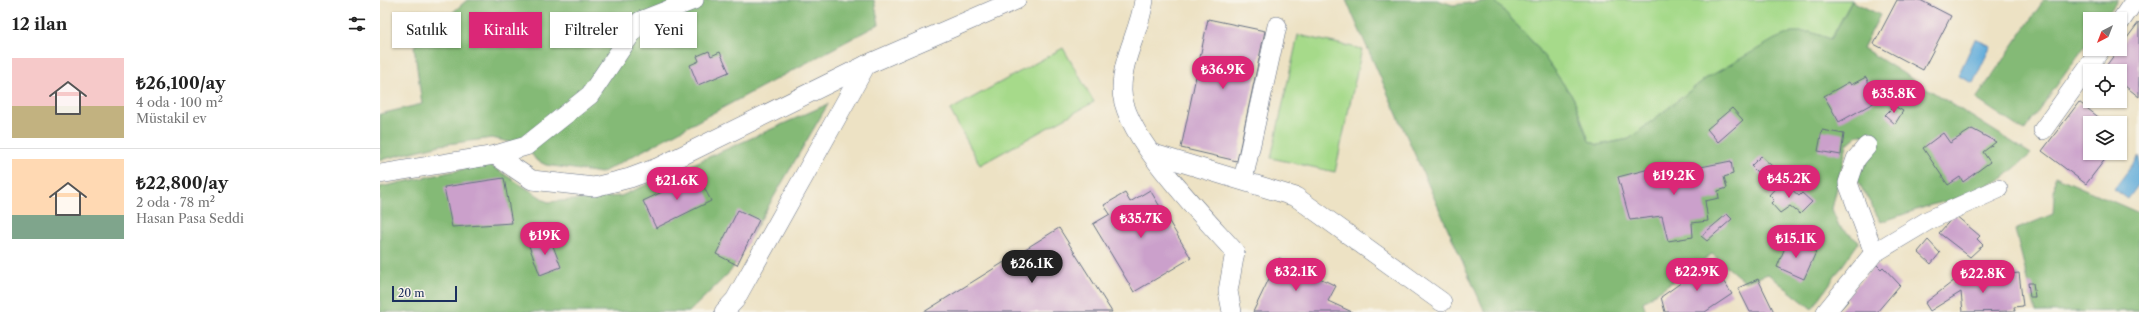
<!DOCTYPE html>
<html lang="tr">
<head>
<meta charset="utf-8">
<style>
  body { margin:0; font-family:"Libre Caslon Text",serif; background:#f2f2f2; color:#222; height:100vh; display:flex; flex-direction:column; font-size:15px; white-space:nowrap }
  * { box-sizing:border-box; margin:0 }
  p { font-size:13px; color:#767676 }
  .icon { flex:none; width:22px; height:22px; fill:none; stroke:currentColor; stroke-width:2; stroke-linecap:round; stroke-linejoin:round }
  .map { position:relative; flex:1; overflow:hidden }
  .side { display:flex; flex-direction:column; background:#fff; width:380px }
  .side>* { flex:none }
  .top-card { position:absolute; left:12px; top:12px; width:380px; height:36px; display:flex; gap:8px }
  .needle { width:26px; rotate:222deg }
  .buttons { position:absolute; left:1703px; top:12px; display:grid; gap:8px }
  .buttons a { display:grid; place-items:center; width:44px; height:44px; border-radius:0px; background:#fff; box-shadow:0 1px 3px #0004; font-size:20px }
  .scale { position:absolute; left:12px; bottom:10px; width:65px; box-sizing:border-box; padding-left:4px; border:2px solid #1b2f5e; border-top:0; font-size:11px; line-height:14px; white-space:nowrap; color:#1b2f5e; -webkit-text-stroke:3px #f7f3e8; paint-order:stroke }
  .price { position:absolute; translate:-50% -34px; padding:0 9px; border-radius:14px; background:#db2777; color:#fff; font-size:13px; line-height:26px; filter:drop-shadow(0 1px 2px #0008) }
  .price::after { content:''; position:absolute; left:50%; top:24px; width:12px; height:9px; margin-left:-6px; background:inherit; clip-path:polygon(0 0,100% 0,50% 100%) }
  .price.selected { background:#222; color:#fff }
  ul { padding:0; list-style:none }
  li { display:flex; align-items:center; gap:12px; height:100px; padding:0 12px }
  li+li { border-top:1px solid #e0e0e0 }
  li span { display:grid; place-items:center; flex:none; width:112px; height:80px; border-radius:0px; color:#555 }
  li>.icon { margin-inline-start:auto }
  span .icon { width:48px; height:48px; fill:#fffc; stroke-width:1 }
  li b { font-size:17px }
  h2 { display:flex; justify-content:space-between; align-items:center; height:48px; padding:0 12px; font-size:17px }
  .pill { padding:0 14px; border-radius:0px; background:#fff; box-shadow:0 1px 3px #0004; font-size:14px; line-height:36px }
  .pill.selected { background:#db2777; color:#fff }
  main { display:flex; flex:1; min-height:0 }
  .map>svg:first-child { display:block }
</style>
</head>
<body>
<main>
<section class="side">
<h2>12 ilan<svg class="icon" aria-label="filters" viewBox="0 0 24 24"><path d="M4 7h16M4 17h16"/><circle cx="9" cy="7" r="2"/><circle cx="15" cy="17" r="2"/></svg></h2>
<ul>
<li><span style="background:linear-gradient(#f6c9c9 60%,#c2b280 0)"><svg class="icon" aria-label="home" viewBox="0 0 24 24"><path d="M3 11l9-7 9 7M6 9v11h12V9"/></svg></span><div><b>₺26,100/ay</b><p>4 oda · 100 m²</p><p>Müstakil ev</p></div></li>
<li><span style="background:linear-gradient(#ffd9b3 70%,#7fa58c 0)"><svg class="icon" aria-label="home" viewBox="0 0 24 24"><path d="M3 11l9-7 9 7M6 9v11h12V9"/></svg></span><div><b>₺22,800/ay</b><p>2 oda · 78 m²</p><p>Hasan Pasa Seddi</p></div></li>
</ul>
</section>
<div class="map">
<svg width="1759" height="312" viewBox="0 0 1759 312">
  <rect width="100%" height="100%" fill="#f7f3e8"/>
  <filter id="ink" filterUnits="userSpaceOnUse"><feTurbulence type="fractalNoise" baseFrequency=".025" numOctaves="2"/><feDisplacementMap in="SourceGraphic" scale="8" xChannelSelector="R" yChannelSelector="G"/><feConvolveMatrix kernelMatrix="1 2 1 2 8 2 1 2 1" color-interpolation-filters="sRGB"/></filter>
  <filter id="wash" filterUnits="userSpaceOnUse"><feTurbulence type="fractalNoise" baseFrequency=".012" numOctaves="4" result="noise"/><feDisplacementMap in="SourceGraphic" scale="16" xChannelSelector="R" yChannelSelector="G"/><feGaussianBlur stdDeviation="0.9" result="paint"/><feColorMatrix in="noise" values="0 0 0 0 0 0 0 0 0 0 0 0 0 0 0 0 0 1.4 0 .05"/><feComposite in="paint" operator="in"/></filter>
  <g filter="url(#wash)">
    <rect width="100%" height="100%" fill="#ede2c4"/>
    <!-- green -->
    <g fill="#a6da8a" stroke="#608474">
      <polygon points="1114,0 1472,0 1451,39 1430,32 1325,79 1249,139 1218,145 1209,141 1194,99 1158,48"/>
      <polygon points="918,35 982,49 955,172 891,158"/>
      <polygon points="683,48 714,102 600,165 570,110"/>
    </g>
    <!-- forest -->
    <g fill="#84ba76" stroke="#50746a">
      <polygon points="87,0 494,0 499,24 221,173 166,165 156,160 146,146 112,138 60,145 0,160 0,114 42,104 34,46"/>
      <polygon points="966,0 1057,0 1073,5 1114,0 1158,48 1194,99 1209,141 1218,145 1249,139 1325,79 1395,39 1412,32 1430,32 1451,39 1472,1 1500,15 1483,48 1651,154 1623,178 1588,196 1551,205 1501,222 1476,178 1498,145 1492,135 1478,135 1467,144 1452,209 1459,226 1479,242 1432,309 1388,274 1365,282 1332,254 1263,302 1266,312 1105,312"/>
      <polygon points="1664,0 1738,0 1724,19 1710,19 1710,39 1644,131 1596,99"/>
      <polygon points="448,104 350,272 309,312 0,312 0,187 108,164 168,202 241,196"/>
      <polygon points="1675,176 1759,213 1759,311 1656,312 1635,230 1673,214"/>
    </g>
    <!-- water -->
    <g fill="#61acda" stroke="#3e6e9c">
      <polygon points="1595,39 1611,46 1593,83 1578,76"/>
      <polygon points="1759,156 1759,184 1748,199 1734,189"/>
    </g>
    <g id="blocks">
      <!-- building -->
      <g fill="#cba0cb">
        <polygon points="1517,0 1540,0 1571,16 1543,70 1494,44"/>
        <polygon points="828,19 885,31 857,161 801,148"/>
        <polygon points="1759,22 1759,97 1740,82 1740,71 1723,70"/>
        <polygon points="329,51 331,56 340,52 349,72 318,85 310,65 319,61 317,56"/>
        <polygon points="1486,77 1497,101 1459,122 1444,96 1469,82 1471,85"/>
        <polygon points="1699,102 1726,123 1710,123 1710,153 1730,153 1706,184 1662,151"/>
        <polygon points="1514,106 1523,111 1515,124 1505,115"/>
        <polygon points="1352,108 1363,120 1338,142 1327,129"/>
        <polygon points="1592,129 1616,142 1603,152 1610,162 1583,182 1580,177 1568,185 1543,148 1563,133 1570,143"/>
        <polygon points="1442,130 1464,134 1461,155 1438,151"/>
        <polygon points="1381,156 1393,167 1382,177 1371,166"/>
        <polygon points="1351,161 1353,174 1344,177 1347,188 1338,191 1339,198 1325,201 1328,221 1312,223 1313,237 1288,241 1282,216 1250,220 1238,177 1273,168 1275,176"/>
        <polygon points="318,175 331,201 276,228 263,201"/>
        <polygon points="124,178 132,223 72,227 64,187"/>
        <polygon points="1402,181 1419,196 1422,193 1432,202 1420,214 1410,206 1400,213 1391,203 1394,200 1389,195"/>
        <polygon points="770,190 811,258 754,292 713,224 730,214 724,205 745,193 750,202"/>
        <polygon points="358,210 379,220 357,265 336,254"/>
        <polygon points="1347,214 1352,219 1327,241 1321,236"/>
        <polygon points="1575,215 1600,236 1597,239 1603,245 1590,257 1559,233"/>
        <polygon points="679,228 732,312 544,312"/>
        <polygon points="170,238 181,267 160,275 149,246"/>
        <polygon points="1408,240 1436,252 1424,279 1397,267"/>
        <polygon points="1548,240 1560,253 1551,264 1538,252"/>
        <polygon points="899,258 956,286 948,301 972,312 873,312"/>
        <polygon points="1330,262 1352,294 1325,312 1285,312 1281,297"/>
        <polygon points="1496,264 1501,269 1503,267 1520,285 1497,312 1458,312 1469,300 1466,298"/>
        <polygon points="1588,270 1589,281 1588,282 1606,280 1606,277 1639,273 1643,306 1634,307 1635,311 1583,312 1581,292 1550,311 1545,303"/>
        <polygon points="1378,279 1394,312 1370,312 1358,288"/>
        <polygon points="1648,283 1653,283 1655,297 1650,297"/>
      </g>
    </g>
  </g>
  <g filter="url(#ink)">
    <use href="#blocks" fill-opacity="0" stroke="#646e82" stroke-width="1"/>
    <g fill="none" stroke-linecap="round" stroke-linejoin="round">
      <defs>
        <g id="minor">
          <path d="M764,0C760,31 742,57 742,89C741,134 824,217 855,252L848,291L852,312"/>
          <polyline points="1740,22 1755,0"/>
          <polyline points="1663,130 1721,49"/>
          <polyline points="1487,146 1476,159 1468,183 1494,253"/>
          <polyline points="771,153 916,197 1062,302"/>
          <polyline points="115,155 152,180 214,187 250,178 277,168 486,65"/>
          <polyline points="0,174 115,155 146,146 210,95 260,21 314,0"/>
          <polyline points="863,180 897,26"/>
          <polyline points="344,312 355,300 486,65 636,0"/>
          <polyline points="1446,312 1494,253 1549,220 1618,189"/>
        </g>
      </defs>
      <!-- minor casing -->
      <use href="#minor" stroke="#646e82" stroke-width="20"/>
      <!-- minor -->
      <use href="#minor" stroke="#fff" stroke-width="19"/>
    </g>
  </g>
</svg>
<div class="buttons">
<a><svg class="needle" viewBox="-14 -14 28 28"><path d="M0-13l5 13h-10z" fill="#e53935"/><path d="M0 13l5-13h-10z" fill="#767676"/></svg></a>
<a><svg class="icon" aria-label="locate" viewBox="0 0 24 24"><circle cx="12" cy="12" r="6"/><path d="M12 2v4M12 18v4M2 12h4M18 12h4"/></svg></a>
<a><svg class="icon" aria-label="layers" viewBox="0 0 24 24"><path d="M12 4l9 5-9 5-9-5zM3 14l9 5 9-5"/></svg></a>
</div>
<div class="scale">20 m</div>
<b class="price" style="left:843px;top:90px">₺36.9K</b>
<b class="price" style="left:1514px;top:114px">₺35.8K</b>
<b class="price" style="left:1294px;top:196px">₺19.2K</b>
<b class="price" style="left:1409px;top:199px">₺45.2K</b>
<b class="price" style="left:297px;top:201px">₺21.6K</b>
<b class="price" style="left:761px;top:239px">₺35.7K</b>
<b class="price" style="left:165px;top:256px">₺19K</b>
<b class="price" style="left:1416px;top:259px">₺15.1K</b>
<b class="price selected" style="left:652px;top:284px">₺26.1K</b>
<b class="price" style="left:916px;top:292px">₺32.1K</b>
<b class="price" style="left:1317px;top:292px">₺22.9K</b>
<b class="price" style="left:1603px;top:294px">₺22.8K</b>
<div class="top-card">
<a class="pill">Satılık</a>
<a class="pill selected">Kiralık</a>
<a class="pill">Filtreler</a>
<a class="pill">Yeni</a>
</div>
</div>
</main>
</body>
</html>
